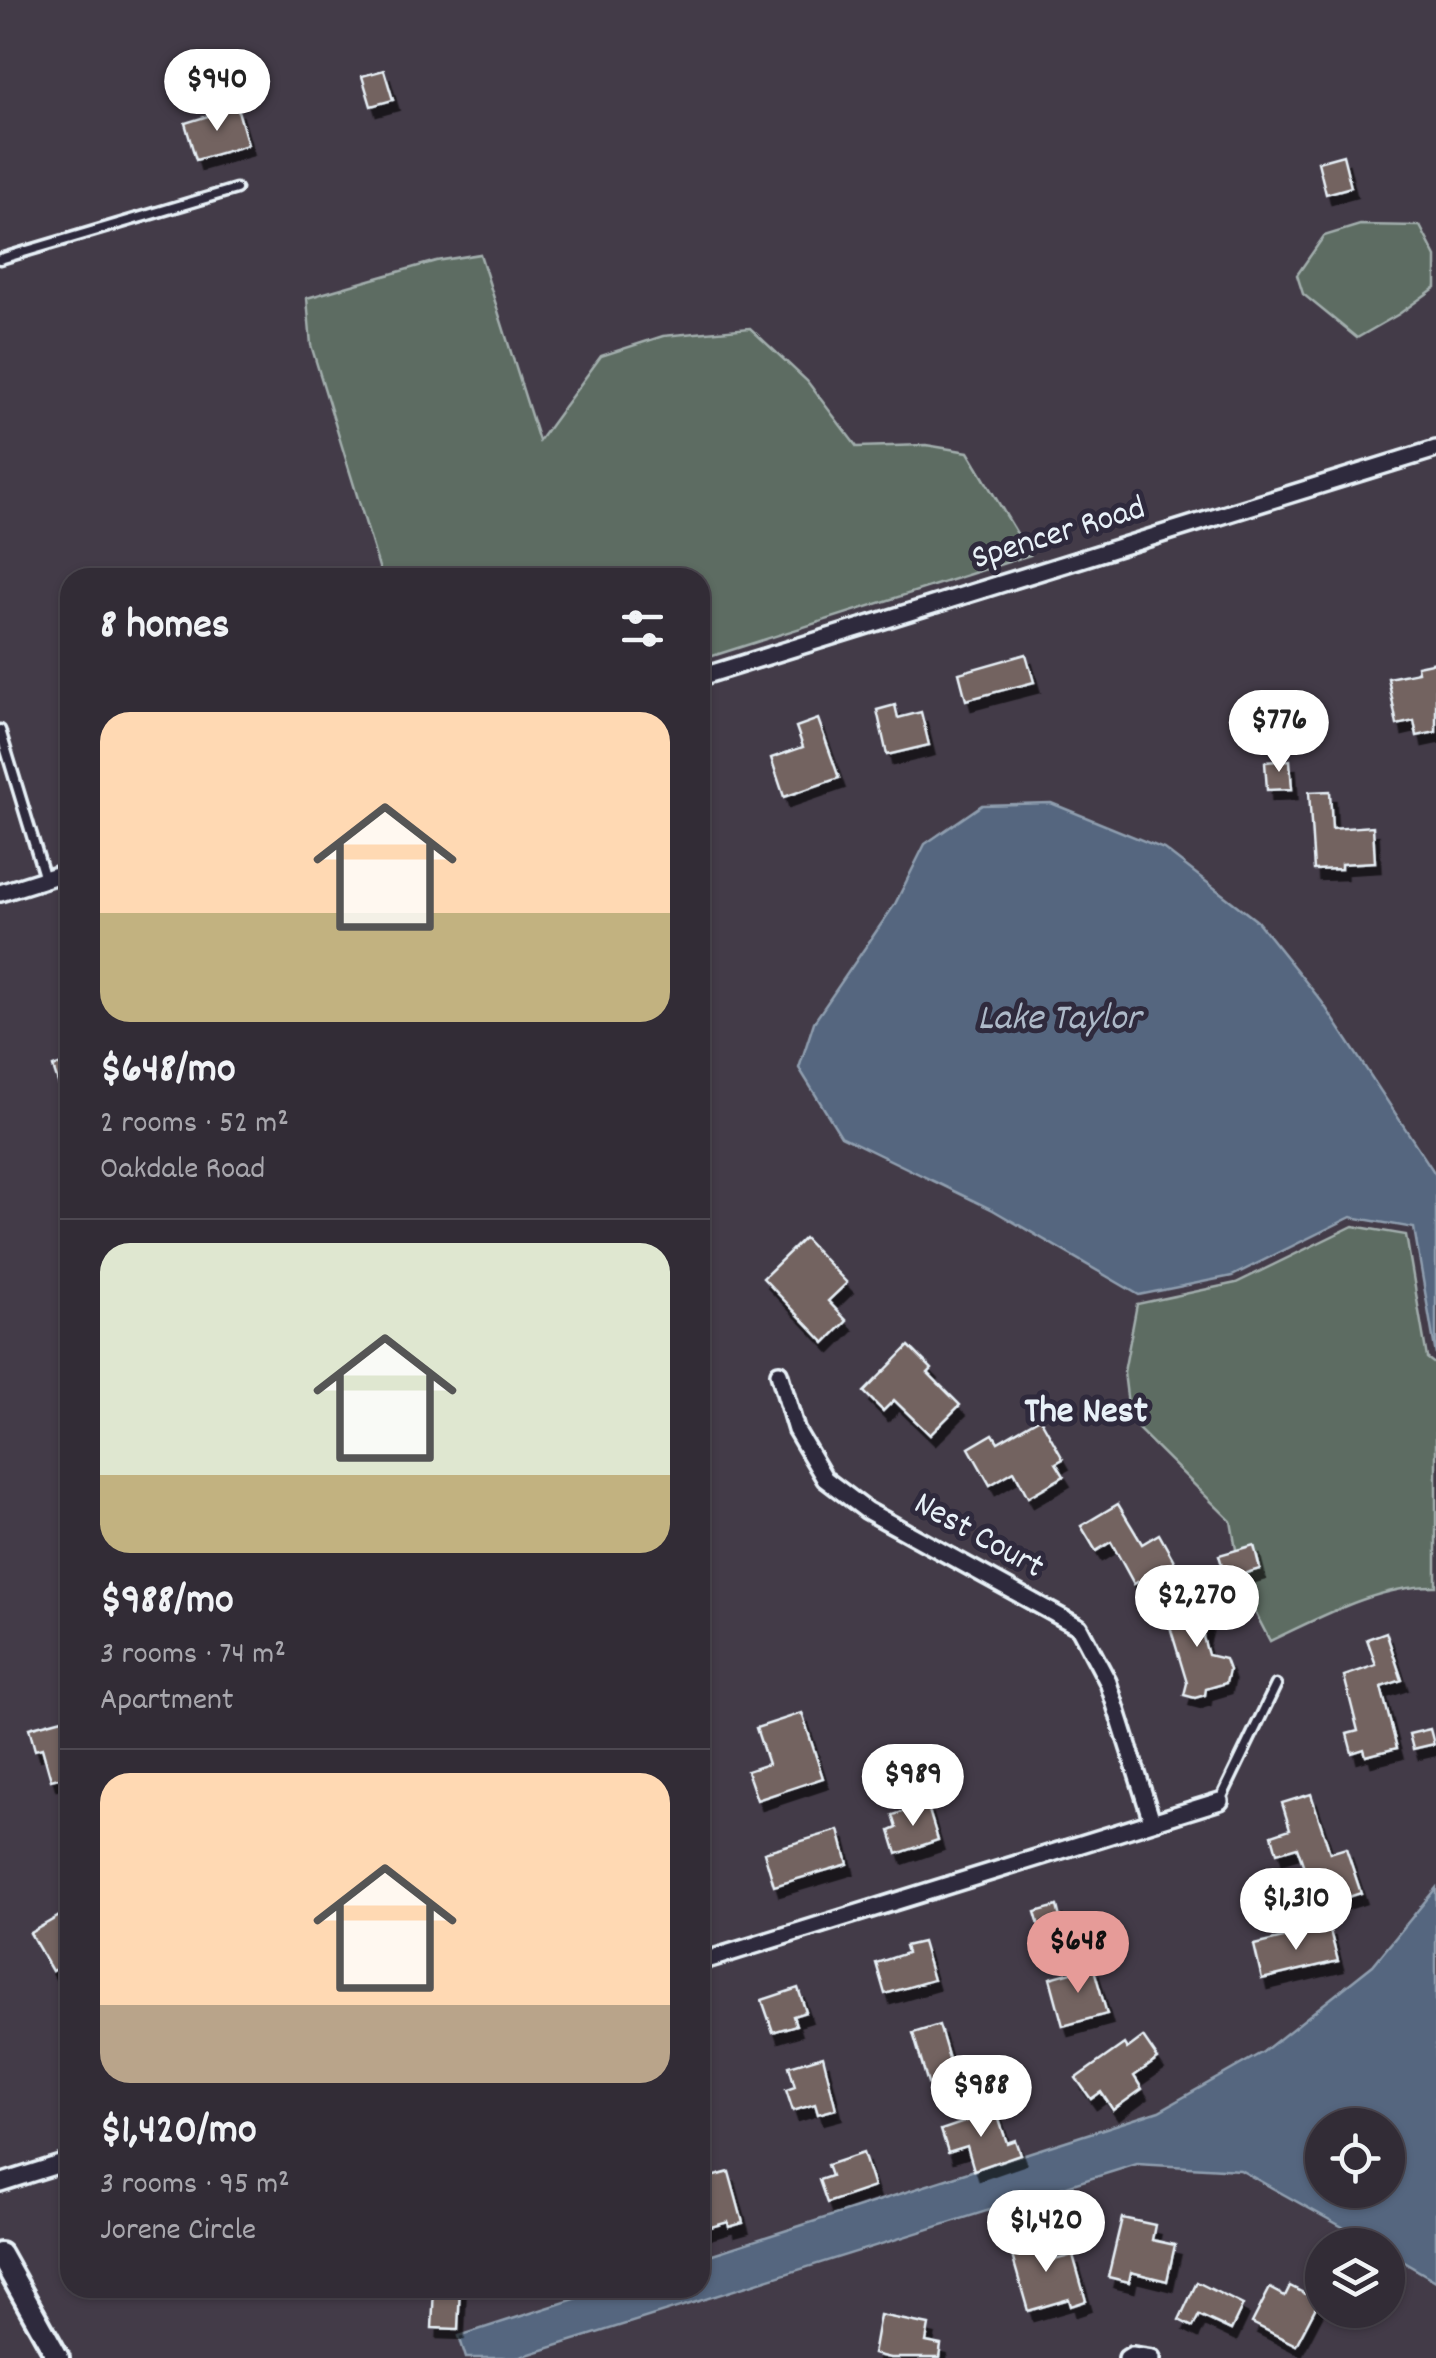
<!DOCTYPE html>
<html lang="en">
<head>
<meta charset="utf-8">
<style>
  body { margin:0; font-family:Dekko,sans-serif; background:#3a343e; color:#f1f3f6; height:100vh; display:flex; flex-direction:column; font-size:38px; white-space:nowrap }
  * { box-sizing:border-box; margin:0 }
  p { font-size:32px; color:#a8a7ad }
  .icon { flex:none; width:55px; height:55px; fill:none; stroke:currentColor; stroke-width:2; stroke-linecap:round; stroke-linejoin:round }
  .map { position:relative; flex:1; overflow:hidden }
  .panel { position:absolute; left:60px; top:568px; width:650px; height:1730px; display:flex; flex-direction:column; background:#322c36; border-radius:30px; box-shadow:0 2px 8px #0004,0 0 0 2px #4d4851 }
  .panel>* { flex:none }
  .buttons { position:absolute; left:1305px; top:2108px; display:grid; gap:20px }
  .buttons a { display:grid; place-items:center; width:100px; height:100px; border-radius:50%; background:#322c36; box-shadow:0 2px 8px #0004,0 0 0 2px #4d4851; font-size:50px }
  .price { position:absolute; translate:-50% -85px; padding:0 22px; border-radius:35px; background:#fff; color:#222; font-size:32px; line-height:65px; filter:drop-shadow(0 2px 5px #0008) }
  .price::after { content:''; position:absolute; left:50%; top:60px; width:30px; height:22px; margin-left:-15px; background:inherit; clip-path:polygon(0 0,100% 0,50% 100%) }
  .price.active { background:#e69b98; color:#111 }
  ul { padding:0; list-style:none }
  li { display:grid; align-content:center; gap:20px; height:530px; padding:0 40px }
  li+li { border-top:2px solid #4d4851 }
  li span { display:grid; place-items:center; height:310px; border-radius:30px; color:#555 }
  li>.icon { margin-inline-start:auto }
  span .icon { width:180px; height:180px; fill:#fffc; stroke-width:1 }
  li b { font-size:42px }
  h2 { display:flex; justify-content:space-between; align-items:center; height:120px; padding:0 40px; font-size:42px }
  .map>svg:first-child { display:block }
</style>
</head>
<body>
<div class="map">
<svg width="1436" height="2358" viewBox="0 0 1436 2358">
  <defs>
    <filter id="shadow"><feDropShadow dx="5.5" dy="10" stdDeviation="0" flood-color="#0009"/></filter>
  </defs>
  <rect width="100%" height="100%" fill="#433b48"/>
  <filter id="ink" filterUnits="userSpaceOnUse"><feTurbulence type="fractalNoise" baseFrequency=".01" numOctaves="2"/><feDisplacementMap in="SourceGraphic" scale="20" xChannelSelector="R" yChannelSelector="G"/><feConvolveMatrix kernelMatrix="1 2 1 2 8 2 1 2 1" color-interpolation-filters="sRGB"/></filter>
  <g filter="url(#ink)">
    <!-- green -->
    <g fill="#5d6c62" stroke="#a2aead" stroke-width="2.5">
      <polygon points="1360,225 1420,226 1436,257 1436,287 1399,314 1357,338 1303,294 1297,275 1324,236"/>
      <polygon points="480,254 539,441 601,356 663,336 750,328 807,381 857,447 926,445 968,452 1030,555 700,660 700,578 382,577 311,345 307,298 436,261"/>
      <path d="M1353,1226L1406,1235L1427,1358L1436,1365V1586C1378,1585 1321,1617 1270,1641L1243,1589L1231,1521L1130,1421L1124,1372L1137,1304L1236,1283Z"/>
    </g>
    <!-- water -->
    <g fill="#54667f" stroke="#8f9eaf" stroke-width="2.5" fill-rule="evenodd">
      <polygon points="1051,803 1164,849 1257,921 1322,1002 1436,1175 1436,1355 1414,1228 1351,1217 1232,1276 1139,1295 993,1210 841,1136 799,1068 814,1022 895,904 925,844 982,805"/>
      <path d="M1436,1888V2281L1388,2253V2245H1375L1240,2170L1137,2164L517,2358H466L459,2336L609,2288H700V2258L1159,2111L1263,2052L1373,1965ZM1322,2125H1388V2190H1322Z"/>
    </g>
    <!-- building -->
    <g fill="#736360" stroke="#e8f1f8" stroke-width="2.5" filter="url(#shadow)">
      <polygon points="384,70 393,100 371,106 362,76"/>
      <polygon points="237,107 248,145 196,160 185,123"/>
      <polygon points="1343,155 1351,187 1326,194 1318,162"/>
      <polygon points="1026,654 1034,682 966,700 959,673"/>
      <polygon points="1436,662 1436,732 1417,736 1414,721 1397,725 1388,678 1418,672 1417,666"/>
      <polygon points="895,705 898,718 921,712 929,745 887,755 877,710"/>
      <polygon points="818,719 839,778 784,797 771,758 803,747 796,727"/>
      <polygon points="1290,760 1292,789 1267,790 1265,762"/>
      <polygon points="1330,791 1332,829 1373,826 1375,862 1341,864 1341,869 1314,870 1309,792"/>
      <polygon points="70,1061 70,1110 67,1110 53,1067"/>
      <polygon points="804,1238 847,1283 828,1301 847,1321 825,1343 763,1278"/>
      <polygon points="909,1346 932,1369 928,1373 960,1405 930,1435 894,1400 883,1411 864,1392"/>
      <polygon points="1040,1418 1063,1459 1056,1463 1064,1476 1028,1497 1014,1471 990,1485 969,1448 993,1434 998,1442"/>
      <polygon points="1118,1504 1142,1544 1159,1534 1174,1561 1134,1584 1111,1542 1096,1551 1081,1526"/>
      <polygon points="1254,1545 1260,1569 1226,1579 1219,1555"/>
      <polygon points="1193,1596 1212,1600 1203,1637 1208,1655 1225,1659 1229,1670 1226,1683 1206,1689 1205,1695 1195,1698 1184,1695 1187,1683 1168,1620 1189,1613"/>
      <polygon points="1386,1632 1402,1680 1381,1687 1397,1748 1366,1756 1364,1749 1352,1753 1347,1734 1358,1731 1344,1676 1376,1665 1367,1639"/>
      <polygon points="802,1713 823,1778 757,1800 747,1771 768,1764 756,1728"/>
      <polygon points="70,1717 70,1775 51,1780 42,1748 35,1750 29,1728"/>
      <polygon points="1430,1729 1434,1744 1413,1749 1409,1734"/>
      <polygon points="1311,1794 1330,1853 1346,1848 1361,1893 1324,1905 1314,1874 1307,1876 1297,1847 1277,1853 1272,1835 1290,1829 1282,1803"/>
      <polygon points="927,1804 938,1840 897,1854 890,1831 897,1828 893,1815"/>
      <polygon points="839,1830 848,1864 774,1886 764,1852"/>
      <polygon points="1057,1906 1063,1930 1042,1936 1035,1912"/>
      <polygon points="70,1910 70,1961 52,1971 30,1933"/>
      <polygon points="1329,1927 1338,1961 1262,1979 1254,1945"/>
      <polygon points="922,1942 933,1980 885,1994 876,1963 907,1953 905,1946"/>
      <polygon points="1093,1966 1107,2014 1063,2026 1050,1978"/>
      <polygon points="798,1988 806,2012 793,2016 796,2025 773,2032 762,2000"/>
      <polygon points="939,2025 954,2076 928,2084 913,2033"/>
      <polygon points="1143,2037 1158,2059 1134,2076 1142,2089 1113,2110 1101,2092 1091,2099 1076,2078 1124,2044 1127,2049"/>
      <polygon points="823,2056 836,2109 818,2114 815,2104 793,2111 786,2090 795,2087 789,2066"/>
      <polygon points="996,2111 1007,2143 1015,2140 1020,2154 974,2170 967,2146 948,2152 941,2130"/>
      <polygon points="863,2153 874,2187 827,2203 819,2180 831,2176 827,2165"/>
      <polygon points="729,2172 743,2223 729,2227 728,2222 704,2229 700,2216 700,2180"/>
      <polygon points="1122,2218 1155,2225 1152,2240 1175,2245 1167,2281 1131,2272 1129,2282 1108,2277"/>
      <polygon points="1047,2235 1054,2260 1073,2255 1086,2301 1071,2306 1069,2299 1028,2311 1009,2245"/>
      <polygon points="1197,2282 1243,2305 1231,2330 1199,2315 1193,2327 1179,2320"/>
      <polygon points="1290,2286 1319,2301 1296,2345 1252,2323 1270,2288 1285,2296"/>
      <polygon points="434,2288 460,2288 458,2329 432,2328"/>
      <polygon points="880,2315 929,2325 926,2342 941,2345 939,2358 890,2358 873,2354"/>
    </g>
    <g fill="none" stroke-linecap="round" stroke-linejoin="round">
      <defs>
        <g id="service">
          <polyline points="0,259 236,189"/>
          <polyline points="0,730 45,879"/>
          <polyline points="1220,1801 1276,1685"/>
        </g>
        <g id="minor">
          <polyline points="700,677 1436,449"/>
          <polyline points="0,893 70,871"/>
          <polyline points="779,1373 796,1430 825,1479 866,1510 1079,1627 1108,1682 1152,1821"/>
          <polyline points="700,1962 1220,1801"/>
          <polyline points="0,2183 70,2161"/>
          <polyline points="1127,2358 1132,2355 1152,2358"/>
        </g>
        <polyline id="secondary" points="0,2254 58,2358"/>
      </defs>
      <!-- service casing -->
      <use href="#service" stroke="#e8f1f8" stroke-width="15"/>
      <!-- minor casing -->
      <use href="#minor" stroke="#e8f1f8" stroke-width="22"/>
      <!-- secondary casing -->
      <use href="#secondary" stroke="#e8f1f8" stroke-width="28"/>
      <!-- service -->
      <use href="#service" stroke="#2f2a3d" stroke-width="8"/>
      <!-- minor -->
      <use href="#minor" stroke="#2f2a3d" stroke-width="15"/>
      <!-- secondary -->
      <use href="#secondary" stroke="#2f2a3d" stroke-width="20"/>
    </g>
  </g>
  <g text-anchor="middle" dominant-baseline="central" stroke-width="10" stroke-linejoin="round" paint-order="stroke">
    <!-- street labels -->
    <g font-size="35" fill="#e8f1f8" stroke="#2f2a3d">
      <text transform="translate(1059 535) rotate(-17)">Spencer Road</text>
      <text transform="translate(978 1537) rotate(29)">Nest Court</text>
    </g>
    <!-- water labels -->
    <g font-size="38" font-style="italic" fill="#adb9c8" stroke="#2f2a3d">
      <text x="1059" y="1020">Lake Taylor</text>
    </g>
    <!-- neighbourhood labels -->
    <g font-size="38" font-weight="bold" fill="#e8f1f8" stroke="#2f2a3d">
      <text x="1086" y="1413">The Nest</text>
    </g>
  </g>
</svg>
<div class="buttons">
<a><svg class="icon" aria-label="locate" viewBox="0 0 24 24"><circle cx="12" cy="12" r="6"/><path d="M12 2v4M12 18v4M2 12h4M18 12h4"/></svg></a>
<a><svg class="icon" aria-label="layers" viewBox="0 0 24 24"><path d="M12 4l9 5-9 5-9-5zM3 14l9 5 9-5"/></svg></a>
</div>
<b class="price" style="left:217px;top:134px">$940</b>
<b class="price" style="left:1279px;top:775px">$776</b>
<b class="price" style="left:1197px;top:1650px">$2,270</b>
<b class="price" style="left:913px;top:1829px">$989</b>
<b class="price" style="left:1296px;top:1953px">$1,310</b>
<b class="price active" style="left:1078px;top:1996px">$648</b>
<b class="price" style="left:981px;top:2140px">$988</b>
<b class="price" style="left:1046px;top:2275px">$1,420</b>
<section class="panel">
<h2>8 homes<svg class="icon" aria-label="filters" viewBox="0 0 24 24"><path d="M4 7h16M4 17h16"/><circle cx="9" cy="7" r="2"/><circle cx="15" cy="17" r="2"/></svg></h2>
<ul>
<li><span style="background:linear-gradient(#ffd9b3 65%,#c2b280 0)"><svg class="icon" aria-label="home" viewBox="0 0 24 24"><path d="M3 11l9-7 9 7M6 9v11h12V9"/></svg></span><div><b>$648/mo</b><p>2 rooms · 52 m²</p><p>Oakdale Road</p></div></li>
<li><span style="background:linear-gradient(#dfe7d0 75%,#c2b280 0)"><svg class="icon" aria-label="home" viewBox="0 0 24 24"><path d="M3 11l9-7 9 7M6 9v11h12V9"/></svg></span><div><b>$988/mo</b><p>3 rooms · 74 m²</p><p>Apartment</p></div></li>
<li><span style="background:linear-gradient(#ffd9b3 75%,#b9a48a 0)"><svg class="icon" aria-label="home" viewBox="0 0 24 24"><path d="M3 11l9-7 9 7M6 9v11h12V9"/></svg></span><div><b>$1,420/mo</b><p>3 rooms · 95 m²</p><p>Jorene Circle</p></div></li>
</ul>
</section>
</div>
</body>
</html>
